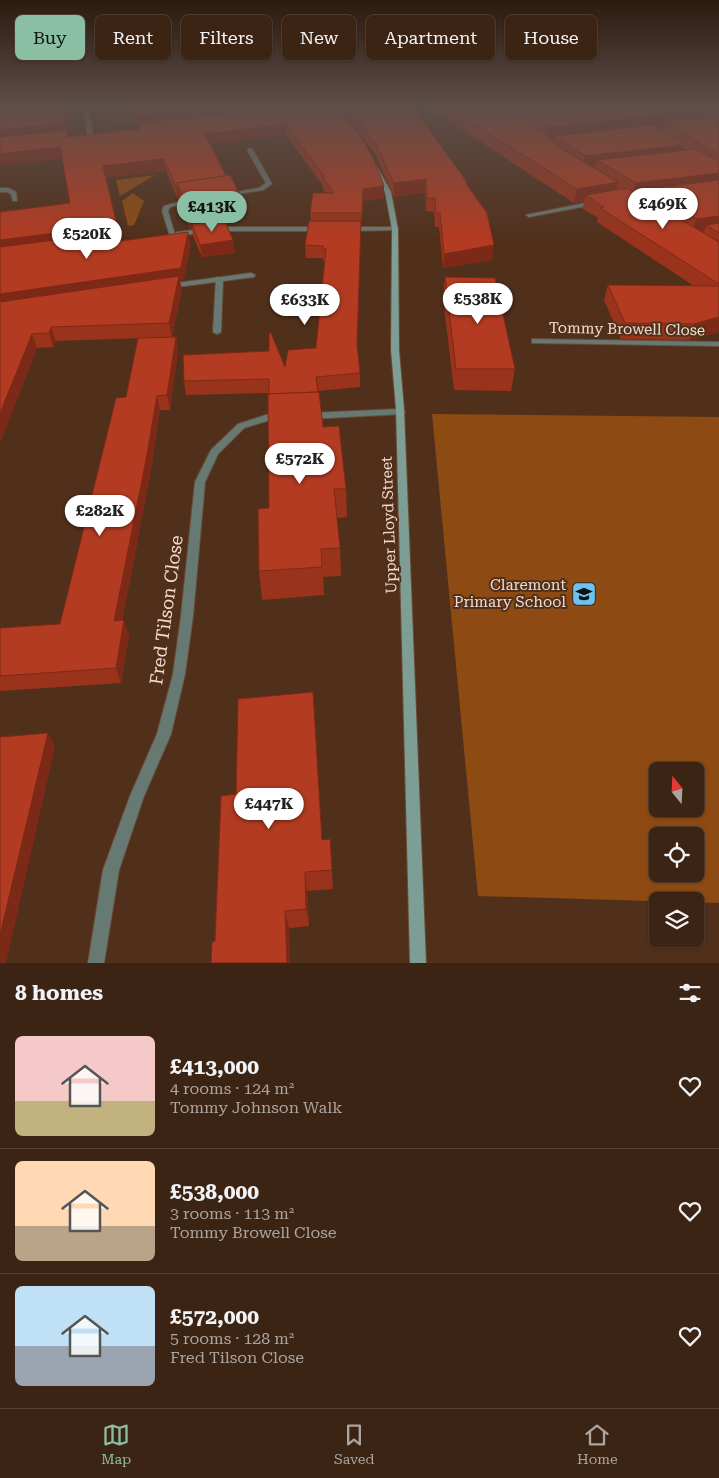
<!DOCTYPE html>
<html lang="en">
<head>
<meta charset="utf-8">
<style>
  body { margin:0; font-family:"Roboto Serif",serif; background:#473022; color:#f1f3f6; height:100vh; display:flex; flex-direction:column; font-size:19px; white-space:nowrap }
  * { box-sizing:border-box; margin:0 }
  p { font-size:16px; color:#aca4a0 }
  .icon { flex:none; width:28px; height:28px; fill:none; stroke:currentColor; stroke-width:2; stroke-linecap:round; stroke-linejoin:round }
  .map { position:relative; height:963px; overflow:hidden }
  .sheet { display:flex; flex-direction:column; background:#3c2414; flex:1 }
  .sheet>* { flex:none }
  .top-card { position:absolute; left:15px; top:15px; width:690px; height:45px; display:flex; gap:10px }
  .needle { width:32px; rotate:342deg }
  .controls { position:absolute; left:649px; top:762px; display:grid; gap:10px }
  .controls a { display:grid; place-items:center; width:55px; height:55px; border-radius:8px; background:#3c2414; box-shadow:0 1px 4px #0004,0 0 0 1px #554134; font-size:25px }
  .price { position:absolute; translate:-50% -42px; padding:0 11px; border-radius:18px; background:#fff; color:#222; font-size:16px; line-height:32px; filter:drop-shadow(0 1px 2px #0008) }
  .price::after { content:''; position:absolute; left:50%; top:30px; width:15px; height:11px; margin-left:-8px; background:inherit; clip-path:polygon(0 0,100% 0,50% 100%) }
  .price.active { background:#8abfa5; color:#111 }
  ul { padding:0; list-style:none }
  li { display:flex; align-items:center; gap:15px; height:125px; padding:0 15px }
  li+li { border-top:1px solid #554134 }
  li span { display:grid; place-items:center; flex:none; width:140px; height:100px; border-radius:8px; color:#555 }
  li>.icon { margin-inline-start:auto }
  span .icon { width:60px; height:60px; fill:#fffc; stroke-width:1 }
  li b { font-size:21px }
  h2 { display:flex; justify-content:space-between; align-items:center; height:60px; padding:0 15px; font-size:21px }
  .tag { padding:0 18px; border-radius:8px; background:#3c2414; box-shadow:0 1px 4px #0004,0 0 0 1px #554134; font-size:18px; line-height:45px }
  .tag.active { background:#8abfa5; color:#111 }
  .tab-bar { display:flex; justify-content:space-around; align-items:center; height:70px; border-top:1px solid #554134; background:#3c2414; font-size:14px; color:#aca4a0 }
  .tab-bar a { display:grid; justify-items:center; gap:2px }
  .tab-bar .active { color:#8abfa5 }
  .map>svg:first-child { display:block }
</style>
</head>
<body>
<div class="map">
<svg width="719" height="963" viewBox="0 0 719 963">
  <rect width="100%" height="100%" fill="#50301b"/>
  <!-- built -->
  <polygon fill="#5e381d" points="106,104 313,104 115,124 109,123"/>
  <!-- green -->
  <g fill="#8d4a13" fill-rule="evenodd">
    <polygon points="155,175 120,196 116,180"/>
    <polygon points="133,193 144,201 134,225 128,226 122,201"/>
    <path d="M432,414L719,417V903L478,896ZM695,771V809H658V771ZM695,836V874H658V836Z"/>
  </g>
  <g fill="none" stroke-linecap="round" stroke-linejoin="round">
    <defs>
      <g id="lane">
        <polygon points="113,104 134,104 147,108 145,109 128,105 53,112 51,111"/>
        <polygon points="250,148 253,150 272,184 263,190 225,196 225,194 259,188 266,183 247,150"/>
        <polygon points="0,188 8,188 16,192 17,201 13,201 11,194 7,192 0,192"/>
        <polygon points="193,198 196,200 195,201 170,207 168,211 175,235 170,236 162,211 164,206"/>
        <polygon points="216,277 223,279 221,332 217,334 213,332"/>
      </g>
      <g id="street">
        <polygon points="84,104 88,104 93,136 90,138 87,136"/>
        <polygon points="595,201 597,202 597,204 529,217 526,215"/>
        <polygon points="218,227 320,227 323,229 320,231 218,231 177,236 174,234 177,232"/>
        <polygon points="395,227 397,228 397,230 349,231 346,229 349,227"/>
        <polygon points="251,273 255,275 254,277 169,288 165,286 169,284"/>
        <polygon points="532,339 719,342 719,346 535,343 532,343"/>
        <polygon points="400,409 403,410 405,412 403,414 309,419 304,416 309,413"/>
        <polygon points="269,414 280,414 285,417 283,419 270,420 244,428 218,454 205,482 193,616 185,674 171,734 144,796 119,870 104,963 88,963 103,870 130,796 157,734 173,674 181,616 195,482 211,450 238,424"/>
      </g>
      <polygon id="secondary" points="372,165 376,165 391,192 398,229 399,350 404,409 426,963 410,963 396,409 391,350 392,229 385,192 371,166"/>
    </defs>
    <!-- lane casing -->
    <use href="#lane" stroke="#6a4c38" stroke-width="2"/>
    <!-- street casing -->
    <use href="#street" stroke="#6a4c38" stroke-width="2"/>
    <!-- secondary casing -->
    <use href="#secondary" stroke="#6a4c38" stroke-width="2"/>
    <!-- lane -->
    <use href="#lane" fill="#667a73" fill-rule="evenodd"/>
    <!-- street -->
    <use href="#street" fill="#667a73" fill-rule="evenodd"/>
    <!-- secondary -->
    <use href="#secondary" fill="#7d9e94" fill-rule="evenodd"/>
  </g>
  <!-- wall -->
  <g fill="#9a331c" fill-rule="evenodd">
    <polygon points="0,104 2,104 1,108 7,107 6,104 66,104 66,106 65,107 67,113 69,134 68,134 68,136 140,129 134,104 336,104 384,186 384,198 363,201 361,225 357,347 360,373 360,387 318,391 323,427 346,489 347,517 337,518 340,548 341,576 323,577 324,595 262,600 259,571 269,508 269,393 186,395 184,381 285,367 316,348 325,261 323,261 323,258 306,258 305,245 311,221 310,213 326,193 323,190 323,186 286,135 210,144 226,176 240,195 243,218 223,218 235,253 202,257 193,236 192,228 190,229 181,206 180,199 178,200 166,171 105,178 121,241 191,245 183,281 180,282 182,289 172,337 56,341 53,347 37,348 0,443 0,212 70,203 62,159 0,165"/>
    <polygon points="337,104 410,104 467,185 492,260 443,268 439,227 435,227 434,212 426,211 425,192 394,197 376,156 344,111 344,106 339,106"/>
    <path d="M423,104H719V332L689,340L621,339L604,300L608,285L694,286L597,222L598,218L583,209L584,201L574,203ZM703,114L709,117H702ZM662,126L661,131L654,127Z"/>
    <polygon points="445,277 515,369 511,391 454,390 443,298"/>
    <polygon points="176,337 178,351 170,410 160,410 151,470 122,621 129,635 121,683 0,691 0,628 60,624 126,397"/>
    <polygon points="236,794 322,840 330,839 333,889 307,891 309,926 289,928 290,963 211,963 215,941"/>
  </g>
  <!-- shaded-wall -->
  <g fill="#7d2917">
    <polygon points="6,104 66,104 66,106 65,107 67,113 69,134 68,134 69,141 0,141 0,130 8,112"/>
    <polygon points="246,104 330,104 139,127 137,115"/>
    <rect x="339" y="104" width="5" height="2"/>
    <polygon points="537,104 630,104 527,110 526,117 520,118 521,106"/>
    <polygon points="705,109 701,121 663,122 662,126 559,138 555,136 555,139 546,140 548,128"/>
    <polygon points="286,124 286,135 206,145 205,134"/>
    <polygon points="684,145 681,156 597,160 596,165 583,167 585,156"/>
    <polygon points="60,147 62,159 0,165 0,154"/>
    <polygon points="164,159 166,171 105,178 103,166"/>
    <polygon points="719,173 719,186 645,189 643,196 632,197 636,183"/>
    <polygon points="426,179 425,192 394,197 394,183"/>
    <polygon points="618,182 615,196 586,195 584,201 574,203 577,189"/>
    <polygon points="384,186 384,198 363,201 362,225 363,189"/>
    <polygon points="176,187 178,187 180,199 178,200"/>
    <polygon points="221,201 224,225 192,224 192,228 190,229 187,205"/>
    <polygon points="719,216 719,230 706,225 704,232 691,234 696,219"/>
    <polygon points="361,221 361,233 357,358 357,344"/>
    <polygon points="117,225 120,238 0,254 0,240"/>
    <polygon points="188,232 191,245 183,281 180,282 182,289 172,337 169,323 0,309 0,294"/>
    <polygon points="233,240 235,253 202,257 200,245"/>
    <polygon points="494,245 492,260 443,268 444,254"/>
    <polygon points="719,317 719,332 689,340 694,324"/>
    <polygon points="51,327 56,341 53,347 49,333"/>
    <polygon points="32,334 37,348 0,443 0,413"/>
    <polygon points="176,337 178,351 170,410 167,395"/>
    <polygon points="157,396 160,410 151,470 119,636 114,621"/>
    <polygon points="124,620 129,635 121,683 116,668"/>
    <polygon points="48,733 55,747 6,963 0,963 0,935"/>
    <polygon points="305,872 307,891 309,926 306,909"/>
    <polygon points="285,911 289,928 290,963 287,963"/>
  </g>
  <!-- building -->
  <g fill="#b33b21" stroke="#7d2917">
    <polygon points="45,104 64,104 66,123 0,130 0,108"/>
    <polygon points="134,104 246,104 137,115"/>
    <polygon points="316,104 336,104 364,142 375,162 384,186 363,189 362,213 310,213 313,193 334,193 323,178 325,177 286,124 205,134 226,176 177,183 178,187 176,187 164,159 103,166 117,225 0,240 0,212 70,203 60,147 0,154 0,137 67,130 67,137 140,129 139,123"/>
    <polygon points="347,104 410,104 465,179 467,185 487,213 494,245 444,254 440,213 436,213 435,198 427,198 426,179 394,183 376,144"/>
    <polygon points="442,104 508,104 559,147 618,182 577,189"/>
    <polygon points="519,104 537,104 521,106"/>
    <polygon points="579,104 696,104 705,109 548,128 527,110"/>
    <polygon points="711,104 719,104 719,108"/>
    <polygon points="719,115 719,154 663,122 718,116"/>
    <polygon points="651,125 684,145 585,156 555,136"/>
    <polygon points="695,149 719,161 719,173 636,183 597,160"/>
    <polygon points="230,175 240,195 218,195 221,201 187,205 177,183"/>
    <polygon points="719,180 719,216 696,219 645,189"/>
    <polygon points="627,188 719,242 719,284 600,208 604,207 586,195"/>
    <polygon points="225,221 233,240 200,245 192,224"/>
    <polygon points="309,221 361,221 357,344 360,373 316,377 318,392 269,394 269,379 184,381 183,355 269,351 269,334 271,333 285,367 288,350 316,348 326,249 323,249 323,246 305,245"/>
    <polygon points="719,223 719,233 706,225"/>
    <polygon points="119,232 121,241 188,232 181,268 0,294 0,247"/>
    <polygon points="179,276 169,323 51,327 49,333 32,334 0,413 0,302"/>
    <polygon points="445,277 495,278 515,369 456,369"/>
    <polygon points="608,285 719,286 719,317 694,324 625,323"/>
    <polygon points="176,337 167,395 157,396 147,455 114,621 124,620 116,668 0,676 0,628 60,624 116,398 126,397 138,338"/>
    <polygon points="319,392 323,427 339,426 346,489 334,489 340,548 321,549 322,567 259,571 258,509 269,508 268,394"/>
    <polygon points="313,692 322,840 330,839 332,870 305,872 306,909 285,911 287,963 211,963 212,942 215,941 221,796 236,794 238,699"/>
    <polygon points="48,733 0,935 0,737"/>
  </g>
  <!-- sky -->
  <linearGradient id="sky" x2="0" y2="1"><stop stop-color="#2c1a0f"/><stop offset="0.44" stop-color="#5e4e4a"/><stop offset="1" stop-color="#5e4e4a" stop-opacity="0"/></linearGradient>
  <rect width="719" height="239" fill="url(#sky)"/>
  <!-- icons -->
  <defs>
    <symbol id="school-square" viewBox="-11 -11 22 22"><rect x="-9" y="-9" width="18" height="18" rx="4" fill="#6bc3f2" stroke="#50301b"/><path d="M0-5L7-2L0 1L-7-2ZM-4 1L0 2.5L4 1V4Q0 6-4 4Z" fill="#111"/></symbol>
  </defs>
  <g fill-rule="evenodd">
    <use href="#school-square" x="570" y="580" width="28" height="28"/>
  </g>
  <g text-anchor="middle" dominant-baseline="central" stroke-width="4" stroke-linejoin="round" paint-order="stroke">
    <!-- street labels -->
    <g font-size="15" fill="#f1dccf" stroke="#50301b">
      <text transform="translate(627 329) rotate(1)">Tommy Browell Close</text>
      <text transform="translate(389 525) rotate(-92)">Upper Lloyd Street</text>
    </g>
    <!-- poi labels -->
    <g font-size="15" fill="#f1dccf" stroke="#50301b" text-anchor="end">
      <text x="566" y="585">Claremont<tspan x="566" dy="17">Primary School</tspan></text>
    </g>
    <!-- near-street labels -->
    <g font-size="18" fill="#f1dccf" stroke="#50301b">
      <text transform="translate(166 610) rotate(-82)">Fred Tilson Close</text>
    </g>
  </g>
</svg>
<div class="controls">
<a><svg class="needle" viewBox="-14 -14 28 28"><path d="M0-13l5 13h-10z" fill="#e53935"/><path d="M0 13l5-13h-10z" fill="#aca4a0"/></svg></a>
<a><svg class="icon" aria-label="locate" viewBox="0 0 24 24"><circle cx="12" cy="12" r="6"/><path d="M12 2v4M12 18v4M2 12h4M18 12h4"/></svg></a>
<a><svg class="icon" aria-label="layers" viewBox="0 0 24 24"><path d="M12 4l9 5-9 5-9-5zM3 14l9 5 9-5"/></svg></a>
</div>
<b class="price" style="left:663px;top:230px">£469K</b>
<b class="price active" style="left:212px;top:233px">£413K</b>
<b class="price" style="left:87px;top:260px">£520K</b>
<b class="price" style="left:478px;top:325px">£538K</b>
<b class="price" style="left:305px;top:326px">£633K</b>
<b class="price" style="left:300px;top:485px">£572K</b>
<b class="price" style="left:100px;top:537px">£282K</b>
<b class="price" style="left:269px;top:830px">£447K</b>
<div class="top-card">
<a class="tag active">Buy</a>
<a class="tag">Rent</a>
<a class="tag">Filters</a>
<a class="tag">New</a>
<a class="tag">Apartment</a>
<a class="tag">House</a>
</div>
</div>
<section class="sheet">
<h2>8 homes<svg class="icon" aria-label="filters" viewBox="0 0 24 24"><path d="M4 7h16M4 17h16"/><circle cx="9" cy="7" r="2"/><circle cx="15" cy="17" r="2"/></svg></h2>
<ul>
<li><span style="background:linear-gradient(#f6c9c9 65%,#c2b280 0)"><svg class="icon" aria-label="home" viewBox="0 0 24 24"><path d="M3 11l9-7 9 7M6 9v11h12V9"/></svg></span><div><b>£413,000</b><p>4 rooms · 124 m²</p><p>Tommy Johnson Walk</p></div><svg class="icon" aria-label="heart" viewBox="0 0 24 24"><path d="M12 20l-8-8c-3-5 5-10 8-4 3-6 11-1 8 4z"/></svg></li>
<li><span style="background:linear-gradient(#ffd9b3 65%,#b9a48a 0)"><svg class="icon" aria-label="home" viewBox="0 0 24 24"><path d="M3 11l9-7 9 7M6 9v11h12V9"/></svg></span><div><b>£538,000</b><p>3 rooms · 113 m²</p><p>Tommy Browell Close</p></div><svg class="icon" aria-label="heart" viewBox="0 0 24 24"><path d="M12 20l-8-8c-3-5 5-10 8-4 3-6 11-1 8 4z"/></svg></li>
<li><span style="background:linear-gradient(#bfe0f5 60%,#9aa5b1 0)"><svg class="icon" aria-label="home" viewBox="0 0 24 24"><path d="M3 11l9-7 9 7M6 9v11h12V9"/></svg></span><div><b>£572,000</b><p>5 rooms · 128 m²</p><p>Fred Tilson Close</p></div><svg class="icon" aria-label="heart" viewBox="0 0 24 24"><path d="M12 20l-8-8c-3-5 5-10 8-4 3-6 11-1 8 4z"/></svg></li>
</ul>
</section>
<nav class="tab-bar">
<a class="active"><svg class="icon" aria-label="map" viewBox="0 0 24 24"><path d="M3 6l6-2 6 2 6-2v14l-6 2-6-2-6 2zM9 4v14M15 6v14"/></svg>Map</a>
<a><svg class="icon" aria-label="saved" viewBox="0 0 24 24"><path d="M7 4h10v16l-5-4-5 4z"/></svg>Saved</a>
<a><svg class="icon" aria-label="home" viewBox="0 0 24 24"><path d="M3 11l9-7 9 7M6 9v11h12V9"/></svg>Home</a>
</nav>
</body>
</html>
